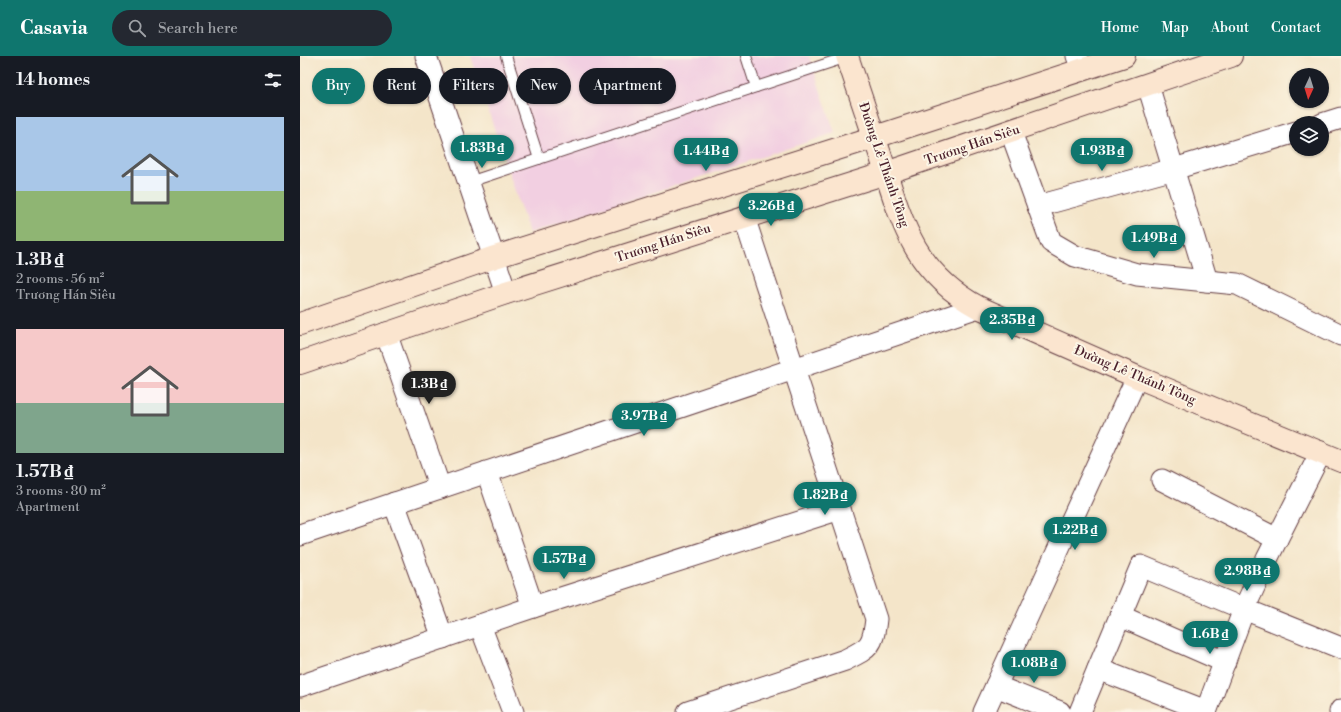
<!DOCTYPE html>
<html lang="en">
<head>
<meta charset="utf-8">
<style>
  body { margin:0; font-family:"Libre Bodoni",serif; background:#242831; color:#f1f3f6; height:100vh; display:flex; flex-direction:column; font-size:15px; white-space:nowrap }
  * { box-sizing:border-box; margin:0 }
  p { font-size:13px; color:#9ea1a6 }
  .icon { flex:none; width:22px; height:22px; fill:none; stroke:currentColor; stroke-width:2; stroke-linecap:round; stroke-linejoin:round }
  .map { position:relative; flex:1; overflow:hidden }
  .details { display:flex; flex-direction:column; background:#171b24; width:300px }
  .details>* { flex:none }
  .top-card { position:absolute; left:12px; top:12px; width:380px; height:36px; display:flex; gap:8px }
  .needle { width:26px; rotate:184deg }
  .fabs { position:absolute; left:989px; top:12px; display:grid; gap:8px }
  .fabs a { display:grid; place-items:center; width:40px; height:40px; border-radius:50%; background:#171b24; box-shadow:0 1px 3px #0004; font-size:20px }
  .price { position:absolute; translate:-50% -34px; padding:0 9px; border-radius:14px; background:#0f766e; color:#fff; font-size:13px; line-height:26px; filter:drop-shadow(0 1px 2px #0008) }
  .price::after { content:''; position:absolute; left:50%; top:24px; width:12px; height:9px; margin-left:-6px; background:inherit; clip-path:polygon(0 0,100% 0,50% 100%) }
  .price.selected { background:#222; color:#fff }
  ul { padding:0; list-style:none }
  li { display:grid; align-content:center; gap:8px; height:212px; padding:0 16px }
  li span { display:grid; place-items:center; height:124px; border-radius:0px; color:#555 }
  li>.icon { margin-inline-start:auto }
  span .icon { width:72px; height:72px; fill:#fffc; stroke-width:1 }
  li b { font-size:17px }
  h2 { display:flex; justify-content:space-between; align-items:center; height:48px; padding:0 16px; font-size:17px }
  .chip { padding:0 14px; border-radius:18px; background:#171b24; box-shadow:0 1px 3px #0004; font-size:14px; line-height:36px }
  .chip.selected { background:#0f766e; color:#fff }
  header { display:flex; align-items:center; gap:24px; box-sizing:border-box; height:56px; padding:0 20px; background:#0f766e; color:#fff }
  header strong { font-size:19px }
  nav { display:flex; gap:22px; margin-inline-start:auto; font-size:14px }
  .search { width:280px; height:36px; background:#242831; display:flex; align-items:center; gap:10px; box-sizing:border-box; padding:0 14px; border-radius:22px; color:#9ea1a6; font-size:15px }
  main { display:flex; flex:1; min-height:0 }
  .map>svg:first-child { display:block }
</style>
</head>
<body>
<header>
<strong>Casavia</strong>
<div class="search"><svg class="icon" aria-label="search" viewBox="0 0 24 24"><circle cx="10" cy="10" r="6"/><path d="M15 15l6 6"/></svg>Search here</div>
<nav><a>Home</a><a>Map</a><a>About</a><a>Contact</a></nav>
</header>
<main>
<section class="details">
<h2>14 homes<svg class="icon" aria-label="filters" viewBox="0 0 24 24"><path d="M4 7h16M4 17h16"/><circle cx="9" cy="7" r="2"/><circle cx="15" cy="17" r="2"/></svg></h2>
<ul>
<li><span style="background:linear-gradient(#a9c7e8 60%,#8fb573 0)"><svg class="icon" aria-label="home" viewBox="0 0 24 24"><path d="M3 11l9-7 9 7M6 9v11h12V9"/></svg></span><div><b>1.3B ₫</b><p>2 rooms · 56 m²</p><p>Trương Hán Siêu</p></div></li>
<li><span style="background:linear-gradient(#f6c9c9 60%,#7fa58c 0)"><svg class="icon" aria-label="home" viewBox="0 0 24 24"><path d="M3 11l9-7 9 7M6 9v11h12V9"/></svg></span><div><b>1.57B ₫</b><p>3 rooms · 80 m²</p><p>Apartment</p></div></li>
</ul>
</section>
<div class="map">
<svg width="1041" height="656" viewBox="0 0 1041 656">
  <rect width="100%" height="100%" fill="#fcf5e5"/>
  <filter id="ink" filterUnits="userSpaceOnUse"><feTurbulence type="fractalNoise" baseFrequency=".025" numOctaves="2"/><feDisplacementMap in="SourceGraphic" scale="8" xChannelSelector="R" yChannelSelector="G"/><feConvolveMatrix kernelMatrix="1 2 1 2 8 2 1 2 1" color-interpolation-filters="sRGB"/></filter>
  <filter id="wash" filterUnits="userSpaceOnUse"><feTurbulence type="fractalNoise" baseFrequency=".012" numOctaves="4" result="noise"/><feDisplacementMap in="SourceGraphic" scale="16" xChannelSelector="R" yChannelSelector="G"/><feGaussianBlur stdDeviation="0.9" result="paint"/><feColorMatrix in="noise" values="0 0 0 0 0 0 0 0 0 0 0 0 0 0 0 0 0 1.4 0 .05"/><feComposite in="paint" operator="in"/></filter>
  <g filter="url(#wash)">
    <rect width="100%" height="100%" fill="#f4e5c9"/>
    <!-- built -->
    <polygon fill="#f2cfe1" points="170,0 509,0 535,77 229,177"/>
  </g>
  <g filter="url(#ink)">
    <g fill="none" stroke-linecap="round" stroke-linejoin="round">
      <defs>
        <g id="service">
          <polyline points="206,0 239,103"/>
          <polyline points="446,0 456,31"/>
          <polyline points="169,126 547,1"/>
        </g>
        <g id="minor">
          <polyline points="126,0 206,237"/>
          <polyline points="777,0 782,14"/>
          <polyline points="848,29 907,225"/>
          <polyline points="1022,68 1041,62"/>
          <polyline points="711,76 751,186 775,200 837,218 937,228 1041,279"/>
          <polyline points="738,150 874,113 996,76"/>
          <polyline points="86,277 140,432"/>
          <polyline points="187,416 233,551"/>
          <polyline points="862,424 977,483"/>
          <polyline points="94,447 143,582"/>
          <polyline points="0,479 678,251"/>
          <polyline points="820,560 925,606"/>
          <polyline points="180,569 213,656"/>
          <polyline points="798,613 906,655"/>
          <polyline points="0,630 233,551 540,453"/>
          <polyline points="696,630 760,656"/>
          <path d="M388,656L545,604C569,592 573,591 576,563L444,161"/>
          <polyline points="684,656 837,321"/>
          <polyline points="780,656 841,510 944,553 1041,592"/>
          <polyline points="906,656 944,553 967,503 1021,396"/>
          <polyline points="1040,656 1041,654"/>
        </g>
        <g id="secondary">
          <path d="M547,0C558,33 569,65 580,98C601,164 613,216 678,251L837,321L1041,405"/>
          <polyline points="0,268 195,201 575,81 824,0"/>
          <polyline points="0,307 206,237 586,117 931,0"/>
        </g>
      </defs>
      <!-- service casing -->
      <use href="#service" stroke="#643d43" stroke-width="12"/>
      <!-- minor casing -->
      <use href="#minor" stroke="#643d43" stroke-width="23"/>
      <!-- secondary casing -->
      <use href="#secondary" stroke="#643d43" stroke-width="24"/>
      <!-- service -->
      <use href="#service" stroke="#fff" stroke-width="10"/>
      <!-- minor -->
      <use href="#minor" stroke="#fff" stroke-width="21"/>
      <!-- secondary -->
      <use href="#secondary" stroke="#fbe5cf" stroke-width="22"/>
    </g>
  </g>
  <g text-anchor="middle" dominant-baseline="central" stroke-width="4" stroke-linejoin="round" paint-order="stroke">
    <!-- street labels -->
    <g font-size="13" fill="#4a1f2b" stroke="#fcf5e5">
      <text transform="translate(672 89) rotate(-19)">Trương Hán Siêu</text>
      <text transform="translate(584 109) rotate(71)">Đường Lê Thánh Tông</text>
      <text transform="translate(363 187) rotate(-18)">Trương Hán Siêu</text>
      <text transform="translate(835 319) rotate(23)">Đường Lê Thánh Tông</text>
    </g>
  </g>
</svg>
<div class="fabs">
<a><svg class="needle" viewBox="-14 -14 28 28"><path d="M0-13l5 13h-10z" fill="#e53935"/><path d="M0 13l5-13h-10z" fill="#9ea1a6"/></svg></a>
<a><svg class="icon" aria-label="layers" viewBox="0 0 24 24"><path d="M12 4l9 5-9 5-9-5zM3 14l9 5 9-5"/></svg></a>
</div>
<b class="price" style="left:182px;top:113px">1.83B ₫</b>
<b class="price" style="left:406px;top:116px">1.44B ₫</b>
<b class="price" style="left:802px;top:116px">1.93B ₫</b>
<b class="price" style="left:471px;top:171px">3.26B ₫</b>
<b class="price" style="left:854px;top:203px">1.49B ₫</b>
<b class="price" style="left:712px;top:285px">2.35B ₫</b>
<b class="price selected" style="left:129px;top:349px">1.3B ₫</b>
<b class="price" style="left:344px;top:381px">3.97B ₫</b>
<b class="price" style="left:525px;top:460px">1.82B ₫</b>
<b class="price" style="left:775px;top:495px">1.22B ₫</b>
<b class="price" style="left:264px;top:524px">1.57B ₫</b>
<b class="price" style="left:947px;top:536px">2.98B ₫</b>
<b class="price" style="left:910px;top:599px">1.6B ₫</b>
<b class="price" style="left:734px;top:628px">1.08B ₫</b>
<div class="top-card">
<a class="chip selected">Buy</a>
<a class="chip">Rent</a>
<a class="chip">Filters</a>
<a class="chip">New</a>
<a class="chip">Apartment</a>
</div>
</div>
</main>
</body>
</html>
